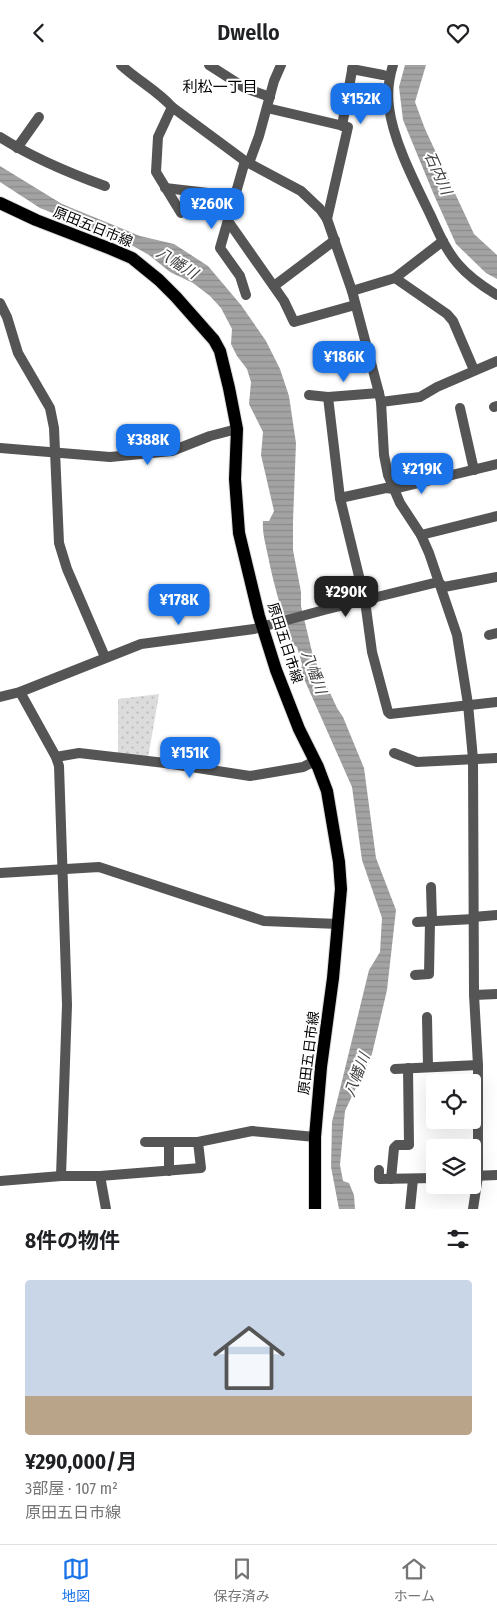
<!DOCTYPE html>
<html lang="ja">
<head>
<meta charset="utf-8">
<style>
  body { margin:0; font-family:"Fira Sans Condensed","Noto Sans JP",sans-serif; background:#f2f2f2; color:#202124; height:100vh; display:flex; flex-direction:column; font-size:19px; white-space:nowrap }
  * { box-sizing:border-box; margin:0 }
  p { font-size:16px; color:#757577 }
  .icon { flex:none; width:28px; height:28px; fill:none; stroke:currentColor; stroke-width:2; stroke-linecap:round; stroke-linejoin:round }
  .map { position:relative; height:1144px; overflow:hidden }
  .side { display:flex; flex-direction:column; background:#fff; flex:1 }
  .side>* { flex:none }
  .buttons { position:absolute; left:426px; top:1009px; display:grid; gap:10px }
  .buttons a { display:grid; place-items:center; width:55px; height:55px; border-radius:5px; background:#fff; box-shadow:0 5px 20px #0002; font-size:25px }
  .price { position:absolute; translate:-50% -42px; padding:0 11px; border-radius:10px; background:#1a73e8; color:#fff; font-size:16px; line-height:32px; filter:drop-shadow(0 1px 2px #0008) }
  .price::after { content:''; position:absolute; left:50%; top:30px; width:15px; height:11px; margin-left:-8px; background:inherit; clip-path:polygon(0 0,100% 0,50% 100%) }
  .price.on { background:#222; color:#fff }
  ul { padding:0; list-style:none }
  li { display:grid; align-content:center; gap:10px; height:265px; padding:0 25px }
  li span { display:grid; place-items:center; height:155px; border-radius:5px; color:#555 }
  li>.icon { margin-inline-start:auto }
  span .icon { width:90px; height:90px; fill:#fffc; stroke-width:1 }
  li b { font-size:21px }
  h2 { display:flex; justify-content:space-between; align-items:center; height:60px; padding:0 25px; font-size:21px }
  header { display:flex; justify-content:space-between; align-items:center; height:65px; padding:0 25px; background:#fff; font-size:22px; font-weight:600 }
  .tab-bar { display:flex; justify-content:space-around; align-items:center; height:70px; border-top:1px solid #e0e0e0; background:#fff; font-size:14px; color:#757577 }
  .tab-bar a { display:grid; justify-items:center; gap:2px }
  .tab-bar .on { color:#1a73e8 }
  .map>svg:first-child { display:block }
</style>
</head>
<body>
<header><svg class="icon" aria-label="back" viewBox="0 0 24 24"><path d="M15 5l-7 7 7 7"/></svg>Dwello<svg class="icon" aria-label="heart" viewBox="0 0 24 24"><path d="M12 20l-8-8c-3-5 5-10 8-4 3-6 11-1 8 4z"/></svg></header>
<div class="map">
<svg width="497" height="1144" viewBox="0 0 497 1144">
  <defs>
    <pattern id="park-dots" width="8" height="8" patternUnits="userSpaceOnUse" patternTransform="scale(1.25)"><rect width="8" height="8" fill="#dcdcdc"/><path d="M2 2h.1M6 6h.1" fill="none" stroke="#bbb" stroke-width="1.8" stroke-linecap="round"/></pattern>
    <pattern id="water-rules" width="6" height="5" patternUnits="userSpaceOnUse" patternTransform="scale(1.25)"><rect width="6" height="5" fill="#a3a3a3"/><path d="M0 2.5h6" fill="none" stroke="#8b8b8b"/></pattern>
  </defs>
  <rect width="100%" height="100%" fill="#fff"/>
  <!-- park -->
  <polygon fill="url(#park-dots)" points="159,629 148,693 118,689 118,634"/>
  <!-- water -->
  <g fill="url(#water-rules)">
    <polygon points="405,0 426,0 415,37 425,64 474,169 497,190 497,214 486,208 456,179 434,130 403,55 399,22"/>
    <path d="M0,101L62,139L140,171L174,179L208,201L241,240L266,276L280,304L289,331L296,378L293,456V485L301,527V541L313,591L337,643L343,652L364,703L376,793L396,845L387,925L372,989L345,1046L340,1100L343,1116L349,1118L354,1130L355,1144H339L331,1102L332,1057L369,905L380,887L382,853L362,795L352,722L301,607L302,599L297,582L292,579C283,550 274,522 268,491C266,480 262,468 263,456H269L274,446L261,390L263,367L249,339L251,317L247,304L237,291L231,279L232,264L221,243L210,231L193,218L170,207L149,190L126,177L40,143L0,117Z"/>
  </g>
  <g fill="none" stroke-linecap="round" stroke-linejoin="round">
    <defs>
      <polyline id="major" points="0,138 36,155 111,184 132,193 159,215 176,232 214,275 220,286 229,323 237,364 235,414 239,468 259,551 276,605 299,664 318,702 327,726 339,797 341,824 333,913 321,1002 315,1072 315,1144"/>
    </defs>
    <!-- major casing -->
    <use href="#major" stroke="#dbdbdb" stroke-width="14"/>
    <!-- minor -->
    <g stroke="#555" stroke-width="10">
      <path d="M121,0C137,15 158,26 172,42L245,96L301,126L320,144L327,154L352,226L379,328L381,337L384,390L388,410L400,438L421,470L429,488L457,570L468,639L473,694L474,930L478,1000V1111L473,1144"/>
      <polyline points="209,0 245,23 270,32"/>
      <path d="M393,0C389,13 387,28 389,42C393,76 415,118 430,149C438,166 445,184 458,199C469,212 482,221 497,230"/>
      <polyline points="352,4 383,10"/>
      <polyline points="172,42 158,72 156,107 181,148"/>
      <polyline points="267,43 348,62 327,154"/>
      <polyline points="342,61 353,0"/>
      <path d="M0,72C33,93 69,108 105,121"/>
      <polyline points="17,83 39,52"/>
      <polyline points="245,96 220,183 240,211 246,230"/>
      <polyline points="249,98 259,71 274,16 281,0"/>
      <polyline points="165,123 234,131"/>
      <polyline points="228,156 284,236 294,257 355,240"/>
      <polyline points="395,213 447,249 453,256 474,305"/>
      <polyline points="274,221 335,175"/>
      <polyline points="352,226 395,213 443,176"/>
      <polyline points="0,238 7,252 18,288 50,343 54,363 59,478 67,504 105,592"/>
      <polyline points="309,330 328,332 379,328"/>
      <polyline points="328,332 340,433 365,536 372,587 388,647 390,649 497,637"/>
      <polyline points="381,337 420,332 437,322 497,296"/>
      <polyline points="494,342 497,341"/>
      <polyline points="460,343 474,405"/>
      <polyline points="0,383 110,392 172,386 210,371 237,364"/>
      <polyline points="340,433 386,423 394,424 497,399"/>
      <polyline points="421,470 497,451"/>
      <polyline points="438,517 444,522 497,512"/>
      <polyline points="489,570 497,568"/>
      <polyline points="20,627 56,692 59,701 67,940 61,1111"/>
      <polyline points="0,632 20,627 141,579 254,564 324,545 438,517"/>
      <polyline points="394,688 417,697 497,693"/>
      <polyline points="56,692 79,688 165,698 250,711 303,702 315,696"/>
      <polyline points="0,808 99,802 264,856 338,859"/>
      <polyline points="431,822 432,856"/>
      <polyline points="473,852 497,850"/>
      <polyline points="417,857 474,854"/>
      <polyline points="415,910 429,909 430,857"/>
      <polyline points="474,930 497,929"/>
      <polyline points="427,952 428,1002"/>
      <polyline points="395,1004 478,1000"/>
      <polyline points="145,1077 198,1077"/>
      <polyline points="169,1078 169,1106"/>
      <polyline points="379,1105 379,1114 435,1113"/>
      <polyline points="100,1111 106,1144"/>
      <polyline points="473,1111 497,1110"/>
      <polyline points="391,1114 394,1083 397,1080 409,1080 408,1003"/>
      <polyline points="0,1116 61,1111 100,1111 201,1103 198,1077 252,1066 315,1072"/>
      <polyline points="410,1144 413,1114"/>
    </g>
    <!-- major -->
    <use href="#major" stroke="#000" stroke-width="12"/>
  </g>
  <g text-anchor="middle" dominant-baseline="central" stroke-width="4" stroke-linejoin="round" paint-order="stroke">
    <!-- street labels -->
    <g font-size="14" fill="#000" stroke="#fff">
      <text transform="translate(93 162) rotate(22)">原田五日市線</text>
      <text transform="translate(285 578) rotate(72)">原田五日市線</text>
      <text transform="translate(309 988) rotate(-83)">原田五日市線</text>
    </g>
    <!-- neighbourhood labels -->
    <g font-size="15" fill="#000" stroke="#fff">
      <text x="220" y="22">利松一丁目</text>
    </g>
    <!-- water labels -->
    <g font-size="15" font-style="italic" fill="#444" stroke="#fff">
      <text transform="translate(438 108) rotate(66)">石内川</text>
      <text transform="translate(177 198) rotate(32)">八幡川</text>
      <text transform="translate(314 607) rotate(70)">八幡川</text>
      <text transform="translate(357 1010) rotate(-69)">八幡川</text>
    </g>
  </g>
</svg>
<div class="buttons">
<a><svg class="icon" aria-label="locate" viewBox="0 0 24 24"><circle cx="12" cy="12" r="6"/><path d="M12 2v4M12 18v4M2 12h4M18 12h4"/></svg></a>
<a><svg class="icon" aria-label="layers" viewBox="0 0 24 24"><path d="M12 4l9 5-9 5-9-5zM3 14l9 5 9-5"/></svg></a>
</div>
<b class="price" style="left:361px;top:60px">¥152K</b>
<b class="price" style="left:212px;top:165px">¥260K</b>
<b class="price" style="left:344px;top:318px">¥186K</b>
<b class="price" style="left:148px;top:401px">¥388K</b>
<b class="price" style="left:422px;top:430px">¥219K</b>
<b class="price on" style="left:346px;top:553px">¥290K</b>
<b class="price" style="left:179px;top:561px">¥178K</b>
<b class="price" style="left:190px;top:714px">¥151K</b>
</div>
<section class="side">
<h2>8件の物件<svg class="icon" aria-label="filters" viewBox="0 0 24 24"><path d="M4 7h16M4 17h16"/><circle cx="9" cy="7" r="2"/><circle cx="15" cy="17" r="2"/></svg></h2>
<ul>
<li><span style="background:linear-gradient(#c9d6e8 75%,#b9a48a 0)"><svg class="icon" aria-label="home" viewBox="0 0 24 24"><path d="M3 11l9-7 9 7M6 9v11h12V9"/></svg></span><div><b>¥290,000/月</b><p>3部屋 · 107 m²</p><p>原田五日市線</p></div></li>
</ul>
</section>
<nav class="tab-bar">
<a class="on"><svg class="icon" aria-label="map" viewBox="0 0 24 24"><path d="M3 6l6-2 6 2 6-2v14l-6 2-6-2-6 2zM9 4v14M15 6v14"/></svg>地図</a>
<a><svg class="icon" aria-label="saved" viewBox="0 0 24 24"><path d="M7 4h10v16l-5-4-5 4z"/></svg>保存済み</a>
<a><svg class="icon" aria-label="home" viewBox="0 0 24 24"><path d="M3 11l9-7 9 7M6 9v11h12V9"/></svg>ホーム</a>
</nav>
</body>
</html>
